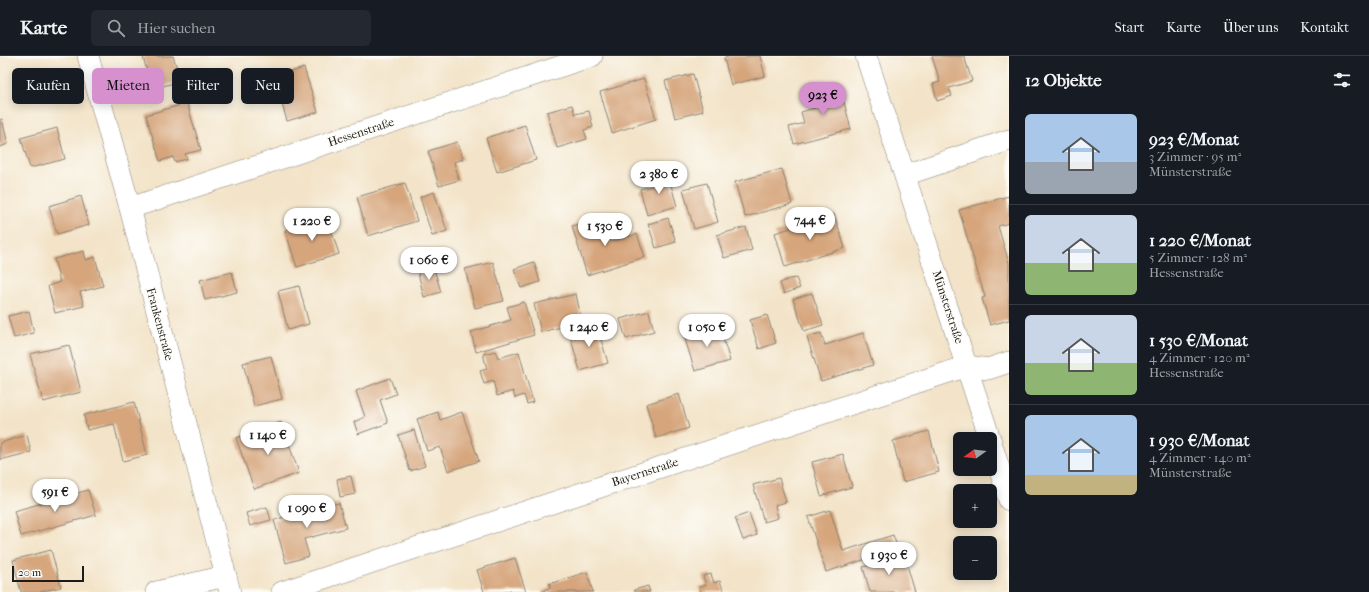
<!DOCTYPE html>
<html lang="de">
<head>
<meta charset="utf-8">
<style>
  body { margin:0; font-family:"IM FELL French Canon",serif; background:#242831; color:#f1f3f6; height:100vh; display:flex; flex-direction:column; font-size:15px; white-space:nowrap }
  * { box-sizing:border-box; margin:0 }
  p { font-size:13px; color:#9ea1a6 }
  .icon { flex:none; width:22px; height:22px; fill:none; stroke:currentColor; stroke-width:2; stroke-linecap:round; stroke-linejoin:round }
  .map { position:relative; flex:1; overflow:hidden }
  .drawer { display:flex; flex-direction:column; background:#171b24; width:360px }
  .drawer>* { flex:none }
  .hud { position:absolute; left:12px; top:12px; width:380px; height:36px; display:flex; gap:8px }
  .needle { width:26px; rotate:255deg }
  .fabs { position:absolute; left:953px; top:376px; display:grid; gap:8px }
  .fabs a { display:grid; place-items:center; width:44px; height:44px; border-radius:6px; background:#171b24; box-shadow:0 2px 10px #0003; font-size:20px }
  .scale { position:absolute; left:12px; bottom:10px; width:72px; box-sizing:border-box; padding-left:4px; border:2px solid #1c1c1c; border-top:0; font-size:11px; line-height:14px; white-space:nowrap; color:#1c1c1c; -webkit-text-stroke:3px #fdfcf7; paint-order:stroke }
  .price { position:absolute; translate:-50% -34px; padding:0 9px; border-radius:14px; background:#fff; color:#222; font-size:13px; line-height:26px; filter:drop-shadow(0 1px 2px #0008) }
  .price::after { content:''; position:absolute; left:50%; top:24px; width:12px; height:9px; margin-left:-6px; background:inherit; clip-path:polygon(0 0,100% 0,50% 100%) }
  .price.selected { background:#d690ce; color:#111 }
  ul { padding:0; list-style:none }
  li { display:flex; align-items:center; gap:12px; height:100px; padding:0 16px }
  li+li { border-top:1px solid #363941 }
  li span { display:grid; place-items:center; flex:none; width:112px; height:80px; border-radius:6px; color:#555 }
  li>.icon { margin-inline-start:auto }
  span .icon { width:48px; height:48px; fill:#fffc; stroke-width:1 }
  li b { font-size:17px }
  h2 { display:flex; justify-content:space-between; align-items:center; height:48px; padding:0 16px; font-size:17px }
  .chip { padding:0 14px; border-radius:6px; background:#171b24; box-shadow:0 2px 10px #0003; font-size:14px; line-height:36px }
  .chip.selected { background:#d690ce; color:#111 }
  header { display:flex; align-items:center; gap:24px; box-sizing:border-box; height:56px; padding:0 20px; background:#171b24; border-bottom:1px solid #363941 }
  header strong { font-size:19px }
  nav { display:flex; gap:22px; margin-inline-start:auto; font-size:14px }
  .search { width:280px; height:36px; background:#242831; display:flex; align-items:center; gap:10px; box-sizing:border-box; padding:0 14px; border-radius:6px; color:#9ea1a6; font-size:15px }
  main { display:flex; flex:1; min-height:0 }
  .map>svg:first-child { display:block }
</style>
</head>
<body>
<header>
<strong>Karte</strong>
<div class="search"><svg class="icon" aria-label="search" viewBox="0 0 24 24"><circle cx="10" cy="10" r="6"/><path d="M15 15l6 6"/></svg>Hier suchen</div>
<nav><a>Start</a><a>Karte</a><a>Über uns</a><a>Kontakt</a></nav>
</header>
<main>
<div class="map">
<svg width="1009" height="536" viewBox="0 0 1009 536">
  <rect width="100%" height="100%" fill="#fdfcf7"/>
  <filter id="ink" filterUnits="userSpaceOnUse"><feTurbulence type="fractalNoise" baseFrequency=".025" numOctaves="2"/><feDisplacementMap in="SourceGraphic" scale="8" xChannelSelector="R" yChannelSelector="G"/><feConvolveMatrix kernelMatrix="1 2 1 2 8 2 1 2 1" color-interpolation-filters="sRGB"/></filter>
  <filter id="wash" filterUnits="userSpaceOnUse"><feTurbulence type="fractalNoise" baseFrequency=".012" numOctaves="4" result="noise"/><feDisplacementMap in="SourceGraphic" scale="16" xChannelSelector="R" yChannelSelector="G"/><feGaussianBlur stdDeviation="0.9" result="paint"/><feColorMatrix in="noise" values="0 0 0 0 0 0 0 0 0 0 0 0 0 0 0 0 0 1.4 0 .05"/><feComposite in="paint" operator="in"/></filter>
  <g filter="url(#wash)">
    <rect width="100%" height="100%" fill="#f3e4c9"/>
    <g id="blocks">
      <!-- building -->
      <g fill="#d6a57c">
        <polygon points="145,0 173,0 181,25 152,33 143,1"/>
        <polygon points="731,0 760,0 765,20 731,29 724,2"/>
        <polygon points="932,0 964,0 972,25 949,32 952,40 937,45 933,28 940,26"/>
        <polygon points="304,12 318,56 287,65 274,21"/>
        <polygon points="693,18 703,55 675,62 665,25"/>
        <polygon points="644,23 656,63 612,77 600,36"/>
        <polygon points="839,27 851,73 794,88 789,71 804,67 801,56 815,52 811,34"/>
        <polygon points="187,47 201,94 185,98 187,103 175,106 173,101 160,105 146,59"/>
        <polygon points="572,49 575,58 589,55 593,71 584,74 587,83 557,92 547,56"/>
        <polygon points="2,63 8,88 0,91 0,64"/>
        <polygon points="525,69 536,104 497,116 486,82"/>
        <polygon points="57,72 65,103 30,112 21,82"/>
        <polygon points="457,86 463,103 454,106 459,124 439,130 428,95"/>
        <polygon points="782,113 792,148 745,161 735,126"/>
        <polygon points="667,115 677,150 647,159 640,133 659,128 657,118"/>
        <polygon points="405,127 417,165 368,180 357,141"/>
        <polygon points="707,127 718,166 694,173 683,133"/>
        <polygon points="434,136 447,175 432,180 420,141"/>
        <polygon points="81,140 89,169 57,178 49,150"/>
        <polygon points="1009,140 1009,167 998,170 1009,207 1009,264 990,269 982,242 985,241 959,154"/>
        <polygon points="834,158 845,192 785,211 775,177"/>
        <polygon points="327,161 339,198 297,211 285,174"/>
        <polygon points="603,161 611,186 637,178 645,201 587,219 572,170"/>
        <polygon points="668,162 676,186 656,192 648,168"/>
        <polygon points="746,171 752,194 724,202 717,179"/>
        <polygon points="84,195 86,204 95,201 103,230 80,236 84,250 55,257 48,230 60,226 54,203"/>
        <polygon points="493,206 504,245 475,252 465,213"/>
        <polygon points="534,206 540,226 521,232 514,213"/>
        <polygon points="433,209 441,236 424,241 417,213"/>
        <polygon points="232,216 237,236 205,244 200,224"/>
        <polygon points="796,222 800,232 784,238 780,227 789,223"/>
        <polygon points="299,230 309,268 288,274 278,235"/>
        <polygon points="812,237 823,269 804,275 793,243"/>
        <polygon points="576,238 582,266 541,276 534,248"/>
        <polygon points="524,246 534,279 476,296 471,276 511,264 507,251"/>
        <polygon points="29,255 34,277 14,282 8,260"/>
        <polygon points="649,255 654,275 626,283 620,263"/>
        <polygon points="767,259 776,287 759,293 750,264"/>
        <polygon points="596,267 608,307 580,315 571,283 584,279 581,271"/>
        <polygon points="719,270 730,305 695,315 684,280"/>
        <polygon points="821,277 825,289 863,277 873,309 821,325 807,281"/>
        <polygon points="69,289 81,336 43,346 30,298"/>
        <polygon points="496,295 498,302 519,296 533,346 527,348 524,339 515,342 513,335 497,340 493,325 484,328 480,315 487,313 483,298"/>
        <polygon points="271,300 282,343 254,350 243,307"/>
        <polygon points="390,322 396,338 380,344 388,367 358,378 354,366 365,361 356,335"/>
        <polygon points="679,338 689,372 656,382 646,348"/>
        <polygon points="134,346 147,399 123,405 114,368 87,374 84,359"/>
        <polygon points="438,356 440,364 462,356 479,405 448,415 440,391 427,395 417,363"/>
        <polygon points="281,366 299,417 254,433 236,382"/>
        <polygon points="414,374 425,410 410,415 398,379"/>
        <polygon points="929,375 939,416 903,426 893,385"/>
        <polygon points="27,379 31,396 0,404 0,387"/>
        <polygon points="843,398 852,431 821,440 812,406"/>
        <polygon points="351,420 355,438 340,441 337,423"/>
        <polygon points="779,422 786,446 775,449 778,462 764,466 753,429"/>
        <polygon points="88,434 96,459 21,480 14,455"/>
        <polygon points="339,447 346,472 304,483 309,500 286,507 274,464"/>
        <polygon points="267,451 271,464 250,470 246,457"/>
        <polygon points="830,454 843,495 893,479 898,493 826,516 808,461"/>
        <polygon points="749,457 757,479 743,484 735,462"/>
        <polygon points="51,494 61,531 39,536 21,536 13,504"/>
        <polygon points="904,499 915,536 870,536 863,511"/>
        <polygon points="515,502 526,536 512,536 511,534 504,536 484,536 477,514"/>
        <polygon points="587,516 593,536 540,536 550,532 549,528"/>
        <polygon points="711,518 714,527 720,525 724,536 701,536 699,531 706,529 703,520"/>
        <polygon points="648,530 650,536 635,536 634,534"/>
      </g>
    </g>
  </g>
  <g filter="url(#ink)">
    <use href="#blocks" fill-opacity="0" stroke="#888072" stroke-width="1"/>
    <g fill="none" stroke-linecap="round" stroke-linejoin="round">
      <defs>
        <g id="minor">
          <polyline points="88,0 130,152 230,536"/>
          <polyline points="866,0 990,383"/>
          <polyline points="905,119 1009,84"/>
          <polyline points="130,152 592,0"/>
          <polyline points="990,383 1009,444"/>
          <polyline points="156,536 226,520"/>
          <polyline points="282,536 967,310 988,313 1009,306"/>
        </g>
      </defs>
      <!-- minor casing -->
      <use href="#minor" stroke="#888072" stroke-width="22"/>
      <!-- minor -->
      <use href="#minor" stroke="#fff" stroke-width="21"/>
    </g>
  </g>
  <g text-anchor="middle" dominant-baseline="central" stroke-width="3.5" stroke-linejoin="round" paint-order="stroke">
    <!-- street labels -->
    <g font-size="12" fill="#1c1c1c" stroke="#fdfcf7">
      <text transform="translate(361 76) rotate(-18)">Hessenstraße</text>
      <text transform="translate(948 251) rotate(72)">Münsterstraße</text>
      <text transform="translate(160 268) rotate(75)">Frankenstraße</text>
      <text transform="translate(645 416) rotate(-18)">Bayernstraße</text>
    </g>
  </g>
</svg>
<div class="fabs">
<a><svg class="needle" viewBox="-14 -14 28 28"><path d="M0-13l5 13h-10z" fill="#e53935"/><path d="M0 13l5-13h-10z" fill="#9ea1a6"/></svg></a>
<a>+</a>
<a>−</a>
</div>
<div class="scale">20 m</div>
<b class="price selected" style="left:823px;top:60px">923 €</b>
<b class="price" style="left:659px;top:139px">2 380 €</b>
<b class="price" style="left:810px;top:185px">744 €</b>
<b class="price" style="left:312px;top:186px">1 220 €</b>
<b class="price" style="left:605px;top:191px">1 530 €</b>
<b class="price" style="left:429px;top:225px">1 060 €</b>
<b class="price" style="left:589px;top:292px">1 240 €</b>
<b class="price" style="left:707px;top:292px">1 050 €</b>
<b class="price" style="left:268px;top:400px">1 140 €</b>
<b class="price" style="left:55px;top:457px">591 €</b>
<b class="price" style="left:307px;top:473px">1 090 €</b>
<b class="price" style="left:889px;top:520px">1 930 €</b>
<div class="hud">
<a class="chip">Kaufen</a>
<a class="chip selected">Mieten</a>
<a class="chip">Filter</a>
<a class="chip">Neu</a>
</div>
</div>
<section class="drawer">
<h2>12 Objekte<svg class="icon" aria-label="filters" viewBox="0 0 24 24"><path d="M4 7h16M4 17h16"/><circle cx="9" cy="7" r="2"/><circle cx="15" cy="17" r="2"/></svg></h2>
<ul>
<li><span style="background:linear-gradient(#a9c7e8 60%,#9aa5b1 0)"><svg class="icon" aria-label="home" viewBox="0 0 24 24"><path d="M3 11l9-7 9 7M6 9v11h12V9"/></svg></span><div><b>923 €/Monat</b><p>3 Zimmer · 95 m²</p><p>Münsterstraße</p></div></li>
<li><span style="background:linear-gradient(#c9d6e8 60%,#8fb573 0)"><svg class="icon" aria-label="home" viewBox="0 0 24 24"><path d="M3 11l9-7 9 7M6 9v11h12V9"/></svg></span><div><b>1 220 €/Monat</b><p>5 Zimmer · 128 m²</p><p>Hessenstraße</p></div></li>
<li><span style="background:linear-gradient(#c9d6e8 60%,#8fb573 0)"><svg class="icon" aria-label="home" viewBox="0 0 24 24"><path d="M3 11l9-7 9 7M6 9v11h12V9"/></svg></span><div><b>1 530 €/Monat</b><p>4 Zimmer · 120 m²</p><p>Hessenstraße</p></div></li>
<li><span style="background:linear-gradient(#a9c7e8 75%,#c2b280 0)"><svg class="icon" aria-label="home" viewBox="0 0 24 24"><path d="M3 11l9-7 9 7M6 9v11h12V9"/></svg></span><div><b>1 930 €/Monat</b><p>4 Zimmer · 140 m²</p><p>Münsterstraße</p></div></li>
</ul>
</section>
</main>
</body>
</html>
